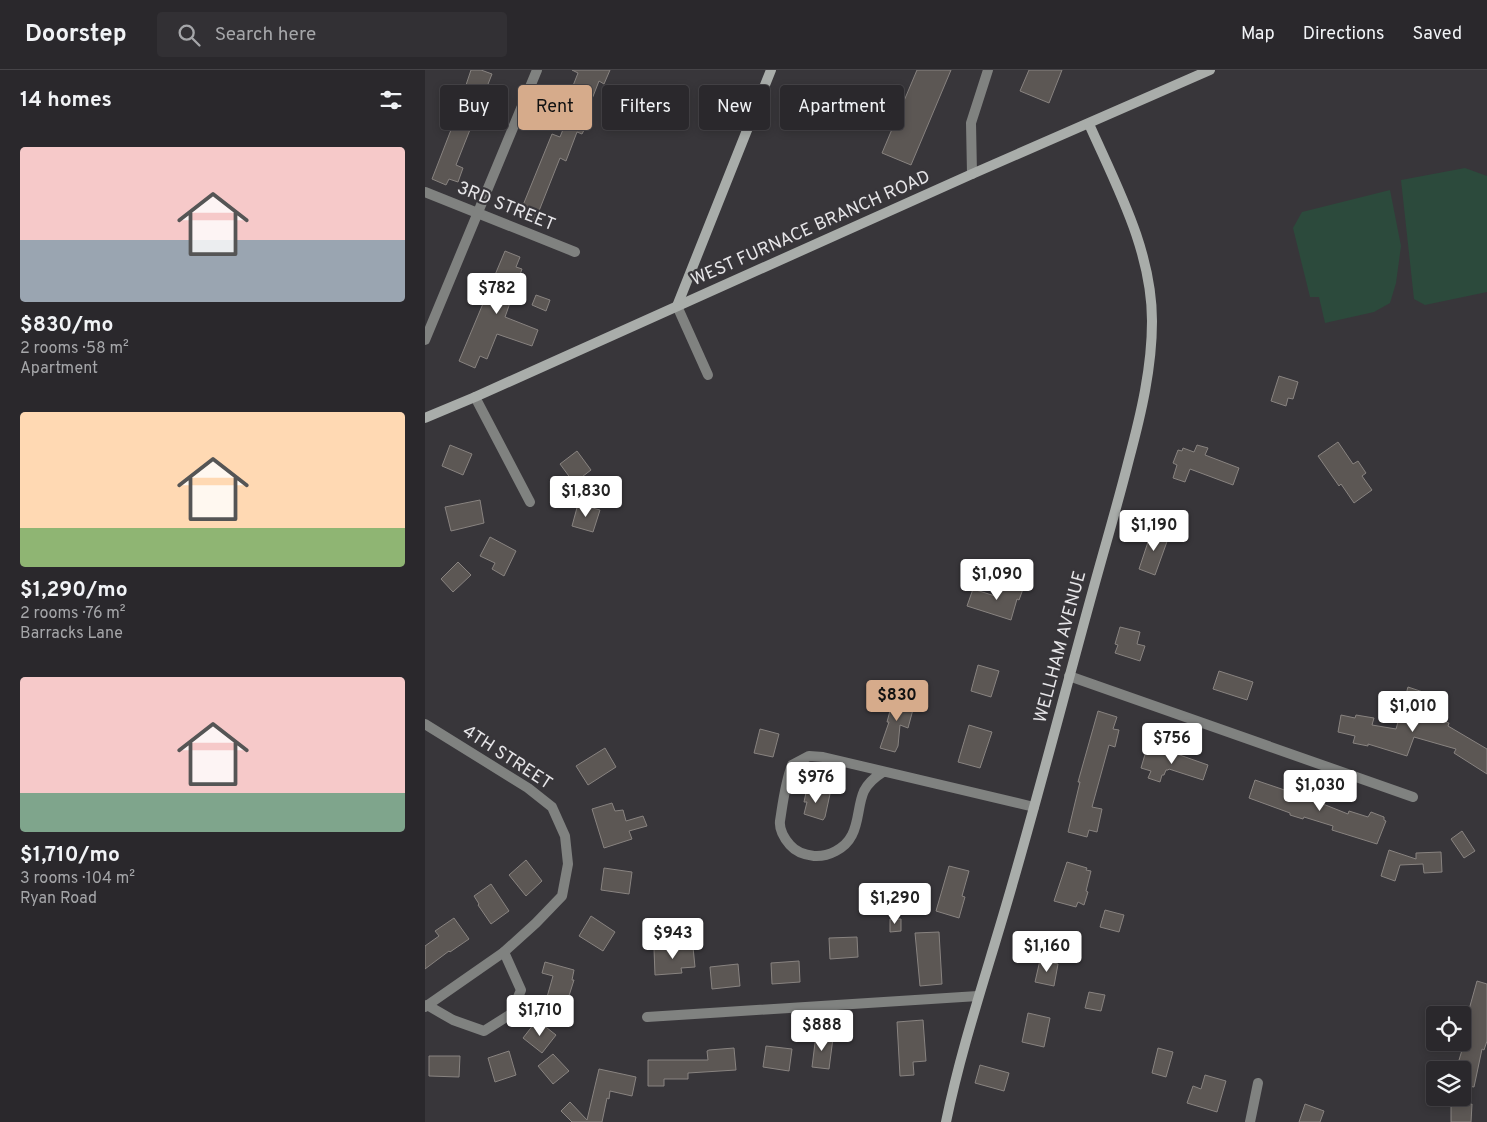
<!DOCTYPE html>
<html lang="en">
<head>
<meta charset="utf-8">
<style>
  body { margin:0; font-family:Overpass,sans-serif; background:#323034; color:#f1f3f6; height:100vh; display:flex; flex-direction:column; font-size:19px; white-space:nowrap }
  * { box-sizing:border-box; margin:0 }
  p { font-size:16px; color:#a5a6a9 }
  .icon { flex:none; width:28px; height:28px; fill:none; stroke:currentColor; stroke-width:2; stroke-linecap:round; stroke-linejoin:round }
  .map { position:relative; flex:1; overflow:hidden }
  .panel { display:flex; flex-direction:column; background:#2a282c; width:425px }
  .panel>* { flex:none }
  .banner { position:absolute; left:15px; top:15px; width:475px; height:45px; display:flex; gap:10px }
  .fabs { position:absolute; left:1001px; top:936px; display:grid; gap:10px }
  .fabs a { display:grid; place-items:center; width:45px; height:45px; border-radius:5px; background:#2a282c; box-shadow:0 2px 8px #0003,0 0 0 1px #464448; font-size:25px }
  .price { position:absolute; translate:-50% -42px; padding:0 11px; border-radius:5px; background:#fff; color:#222; font-size:16px; line-height:32px; filter:drop-shadow(0 1px 2px #0008) }
  .price::after { content:''; position:absolute; left:50%; top:30px; width:15px; height:11px; margin-left:-8px; background:inherit; clip-path:polygon(0 0,100% 0,50% 100%) }
  .price.active { background:#d6ab8b; color:#111 }
  ul { padding:0; list-style:none }
  li { display:grid; align-content:center; gap:10px; height:265px; padding:0 20px }
  li span { display:grid; place-items:center; height:155px; border-radius:5px; color:#555 }
  li>.icon { margin-inline-start:auto }
  span .icon { width:90px; height:90px; fill:#fffc; stroke-width:1 }
  li b { font-size:21px }
  h2 { display:flex; justify-content:space-between; align-items:center; height:60px; padding:0 20px; font-size:21px }
  .pill { padding:0 18px; border-radius:5px; background:#2a282c; box-shadow:0 2px 8px #0003,0 0 0 1px #464448; font-size:18px; line-height:45px }
  .pill.active { background:#d6ab8b; color:#111 }
  header { display:flex; align-items:center; gap:30px; box-sizing:border-box; height:70px; padding:0 25px; background:#2a282c; border-bottom:1px solid #464448 }
  header strong { font-size:24px }
  nav { display:flex; gap:28px; margin-inline-start:auto; font-size:18px }
  .search { width:350px; height:45px; background:#323034; display:flex; align-items:center; gap:12px; box-sizing:border-box; padding:0 18px; border-radius:5px; color:#a5a6a9; font-size:19px }
  main { display:flex; flex:1; min-height:0 }
  .map>svg:first-child { display:block }
</style>
</head>
<body>
<header>
<strong>Doorstep</strong>
<div class="search"><svg class="icon" aria-label="search" viewBox="0 0 24 24"><circle cx="10" cy="10" r="6"/><path d="M15 15l6 6"/></svg>Search here</div>
<nav><a>Map</a><a>Directions</a><a>Saved</a></nav>
</header>
<main>
<section class="panel">
<h2>14 homes<svg class="icon" aria-label="filters" viewBox="0 0 24 24"><path d="M4 7h16M4 17h16"/><circle cx="9" cy="7" r="2"/><circle cx="15" cy="17" r="2"/></svg></h2>
<ul>
<li><span style="background:linear-gradient(#f6c9c9 60%,#9aa5b1 0)"><svg class="icon" aria-label="home" viewBox="0 0 24 24"><path d="M3 11l9-7 9 7M6 9v11h12V9"/></svg></span><div><b>$830/mo</b><p>2 rooms · 58 m²</p><p>Apartment</p></div></li>
<li><span style="background:linear-gradient(#ffd9b3 75%,#8fb573 0)"><svg class="icon" aria-label="home" viewBox="0 0 24 24"><path d="M3 11l9-7 9 7M6 9v11h12V9"/></svg></span><div><b>$1,290/mo</b><p>2 rooms · 76 m²</p><p>Barracks Lane</p></div></li>
<li><span style="background:linear-gradient(#f6c9c9 75%,#7fa58c 0)"><svg class="icon" aria-label="home" viewBox="0 0 24 24"><path d="M3 11l9-7 9 7M6 9v11h12V9"/></svg></span><div><b>$1,710/mo</b><p>3 rooms · 104 m²</p><p>Ryan Road</p></div></li>
</ul>
</section>
<div class="map">
<svg width="1062" height="1052" viewBox="0 0 1062 1052">
  <rect width="100%" height="100%" fill="#38363a"/>
  <!-- green -->
  <g fill="#2c4a3c">
    <polygon points="1040,98 1062,106 1062,222 1000,235 989,229 976,110"/>
    <polygon points="965,120 976,176 971,213 965,233 949,242 900,253 894,227 885,227 868,158 877,142"/>
  </g>
  <!-- building -->
  <g fill="#5c5754" stroke="#888380">
    <polygon points="46,0 56,0 67,4 31,95 38,98 33,112 24,109 21,115 7,109 31,47 24,44 32,25 37,27"/>
    <polygon points="147,0 185,0 179,14 174,11 158,52 162,54 157,64 152,62 141,91 135,88 110,151 94,145 127,64 135,67 143,47 135,44 140,30 142,31 153,3"/>
    <polygon points="492,0 526,0 486,95 457,83"/>
    <polygon points="604,0 637,0 624,33 595,21"/>
    <polygon points="80,181 95,187 91,197 97,199 80,247 113,260 107,276 72,264 62,289 55,286 50,298 34,291"/>
    <polygon points="111,225 125,230 121,241 107,235"/>
    <polygon points="854,306 873,312 868,329 863,328 861,336 846,331"/>
    <polygon points="913,372 928,394 933,391 941,403 937,406 947,420 929,433 916,414 914,416 893,386"/>
    <polygon points="25,375 47,384 38,405 17,396"/>
    <polygon points="772,375 783,378 780,385 814,398 808,415 765,399 760,412 748,408 752,395 748,393 753,380 757,381 758,378 769,382"/>
    <polygon points="152,381 166,400 149,413 135,394"/>
    <polygon points="55,430 59,453 26,461 20,437"/>
    <polygon points="153,434 175,440 168,462 147,456"/>
    <polygon points="727,460 744,466 730,505 714,499"/>
    <polygon points="65,467 91,481 79,506 67,499 70,493 55,486"/>
    <polygon points="33,492 46,505 28,522 16,509"/>
    <polygon points="575,512 598,519 594,530 592,529 586,550 542,536 548,519 570,526"/>
    <polygon points="695,557 715,562 712,574 720,576 715,591 690,583 693,575 690,574"/>
    <polygon points="553,595 574,601 566,627 546,621"/>
    <polygon points="794,601 828,612 822,630 788,619"/>
    <polygon points="983,617 998,622 991,643 1024,653 1023,656 1062,679 1062,704 1029,683 1031,679 989,667 982,686 943,674 943,676 928,673 930,666 913,662 916,645 930,648 931,645 949,648 947,655 971,659"/>
    <polygon points="473,624 478,625 477,628 490,632 483,658 475,655 473,676 470,682 455,678 464,652 462,652 469,626 472,627"/>
    <polygon points="673,641 692,647 688,659 694,660 690,677 684,675 667,737 677,739 672,762 664,760 662,767 643,762 655,712 653,712"/>
    <polygon points="544,655 567,662 555,698 533,692"/>
    <polygon points="335,659 354,664 348,687 329,683"/>
    <polygon points="732,677 783,695 778,710 744,699 743,700 741,700 739,705 737,705 735,712 723,708 726,701 716,698 721,681 727,683 728,680 731,681"/>
    <polygon points="180,678 191,697 163,715 151,696"/>
    <polygon points="830,710 898,733 898,734 923,744 924,741 943,747 946,742 959,747 959,750 961,751 952,774 907,760 908,756 879,747 878,749 865,745 865,743 824,728"/>
    <polygon points="382,718 405,724 400,747 398,750 379,744 382,732 379,732"/>
    <polygon points="187,733 190,741 198,740 201,751 218,746 222,756 204,761 207,769 179,778 167,739"/>
    <polygon points="1037,761 1050,781 1039,788 1026,769"/>
    <polygon points="964,780 991,789 991,783 1016,782 1017,802 999,803 998,794 975,795 970,811 956,806"/>
    <polygon points="101,790 117,811 101,826 84,805"/>
    <polygon points="642,792 662,798 661,800 666,801 661,821 663,822 659,835 653,832 651,837 629,831"/>
    <polygon points="524,796 544,801 537,826 540,827 534,848 511,841"/>
    <polygon points="179,798 207,802 204,824 176,820"/>
    <polygon points="66,814 84,841 66,854 53,835 54,834 49,826"/>
    <polygon points="680,840 699,845 694,862 675,857"/>
    <polygon points="166,846 190,862 178,881 154,866"/>
    <polygon points="29,848 44,869 25,882 24,881 0,899 0,876 14,866 10,861"/>
    <polygon points="465,849 476,849 476,861 465,862"/>
    <polygon points="514,862 517,914 495,916 490,863"/>
    <polygon points="432,867 433,887 405,889 404,868"/>
    <polygon points="268,877 270,897 256,898 257,903 230,905 229,879"/>
    <polygon points="615,890 633,894 629,916 610,912"/>
    <polygon points="374,891 375,912 347,914 346,893"/>
    <polygon points="120,892 149,900 147,910 149,910 142,932 122,927 128,906 117,903"/>
    <polygon points="313,894 315,916 287,919 285,897"/>
    <polygon points="1052,911 1062,914 1062,971 1059,980 1057,979 1049,1017 1038,1015 1038,1000 1031,1000 1041,967 1038,966 1038,961"/>
    <polygon points="664,922 680,925 676,941 660,938"/>
    <polygon points="603,943 625,948 619,977 597,972"/>
    <polygon points="112,950 131,965 117,983 98,968"/>
    <polygon points="498,950 501,991 488,992 489,1005 475,1006 472,952"/>
    <polygon points="391,965 408,968 404,999 387,997"/>
    <polygon points="341,976 367,979 364,1001 338,997"/>
    <polygon points="309,978 311,1000 263,1003 263,1009 239,1009 239,1016 223,1016 223,990 283,990 282,981 284,980"/>
    <polygon points="733,978 748,982 741,1007 727,1003"/>
    <polygon points="84,981 91,1005 70,1012 63,988"/>
    <polygon points="128,984 144,1001 128,1014 113,996"/>
    <polygon points="4,986 35,986 34,1007 4,1006"/>
    <polygon points="555,995 584,1003 579,1021 550,1013"/>
    <polygon points="174,999 211,1007 207,1026 185,1021 184,1029 182,1028 177,1052 147,1052 136,1041 145,1032 162,1050"/>
    <polygon points="780,1005 801,1011 792,1042 762,1033 768,1016 776,1019"/>
    <polygon points="880,1034 899,1041 895,1052 874,1052"/>
    <polygon points="1047,1034 1046,1052 1026,1052 1026,1035"/>
  </g>
  <g fill="none" stroke-linecap="round" stroke-linejoin="round">
    <!-- street -->
    <g stroke="#808280" stroke-width="10">
      <polyline points="547,104 546,53 563,0"/>
      <polyline points="0,122 150,182"/>
      <polyline points="252,236 283,305"/>
      <polyline points="0,270 112,0"/>
      <polyline points="50,327 105,432"/>
      <polyline points="644,606 988,727"/>
      <polyline points="0,654 103,718 127,737 140,766 143,794 137,826 111,853 79,882 0,937"/>
      <path d="M458,702C450,707 443,713 439,721C433,734 434,752 427,765C420,779 403,787 389,786C380,785 371,782 365,775C359,768 354,760 355,751C358,732 360,713 367,695L384,686L398,687L609,737"/>
      <polyline points="2,935 28,950 59,961 86,944 96,920 79,882"/>
      <polyline points="222,947 553,926"/>
      <polyline points="825,1052 833,1013"/>
    </g>
    <!-- secondary -->
    <g stroke="#a9adaa" stroke-width="10">
      <polyline points="252,236 346,0"/>
      <polyline points="0,348 50,327 547,104 785,0"/>
      <path d="M521,1052C536,979 560,908 581,836C612,731 639,625 668,520C680,476 693,433 704,389C716,344 727,298 727,251C727,181 692,117 664,54"/>
    </g>
  </g>
  <g text-anchor="middle" dominant-baseline="central" stroke-width="4.5" stroke-linejoin="round" paint-order="stroke">
    <!-- street labels -->
    <g font-size="18" fill="#e6e5e8" stroke="#38363a">
      <text transform="translate(81 137) rotate(22)">3RD STREET</text>
      <text transform="translate(386 159) rotate(-24)">WEST FURNACE BRANCH ROAD</text>
      <text transform="translate(636 577) rotate(-75)">WELLHAM AVENUE</text>
      <text transform="translate(82 688) rotate(33)">4TH STREET</text>
    </g>
  </g>
</svg>
<div class="fabs">
<a><svg class="icon" aria-label="locate" viewBox="0 0 24 24"><circle cx="12" cy="12" r="6"/><path d="M12 2v4M12 18v4M2 12h4M18 12h4"/></svg></a>
<a><svg class="icon" aria-label="layers" viewBox="0 0 24 24"><path d="M12 4l9 5-9 5-9-5zM3 14l9 5 9-5"/></svg></a>
</div>
<b class="price" style="left:72px;top:245px">$782</b>
<b class="price" style="left:161px;top:448px">$1,830</b>
<b class="price" style="left:729px;top:482px">$1,190</b>
<b class="price" style="left:572px;top:531px">$1,090</b>
<b class="price active" style="left:472px;top:652px">$830</b>
<b class="price" style="left:988px;top:663px">$1,010</b>
<b class="price" style="left:747px;top:695px">$756</b>
<b class="price" style="left:391px;top:734px">$976</b>
<b class="price" style="left:895px;top:742px">$1,030</b>
<b class="price" style="left:470px;top:855px">$1,290</b>
<b class="price" style="left:248px;top:890px">$943</b>
<b class="price" style="left:622px;top:903px">$1,160</b>
<b class="price" style="left:115px;top:967px">$1,710</b>
<b class="price" style="left:397px;top:982px">$888</b>
<div class="banner">
<a class="pill">Buy</a>
<a class="pill active">Rent</a>
<a class="pill">Filters</a>
<a class="pill">New</a>
<a class="pill">Apartment</a>
</div>
</div>
</main>
</body>
</html>
